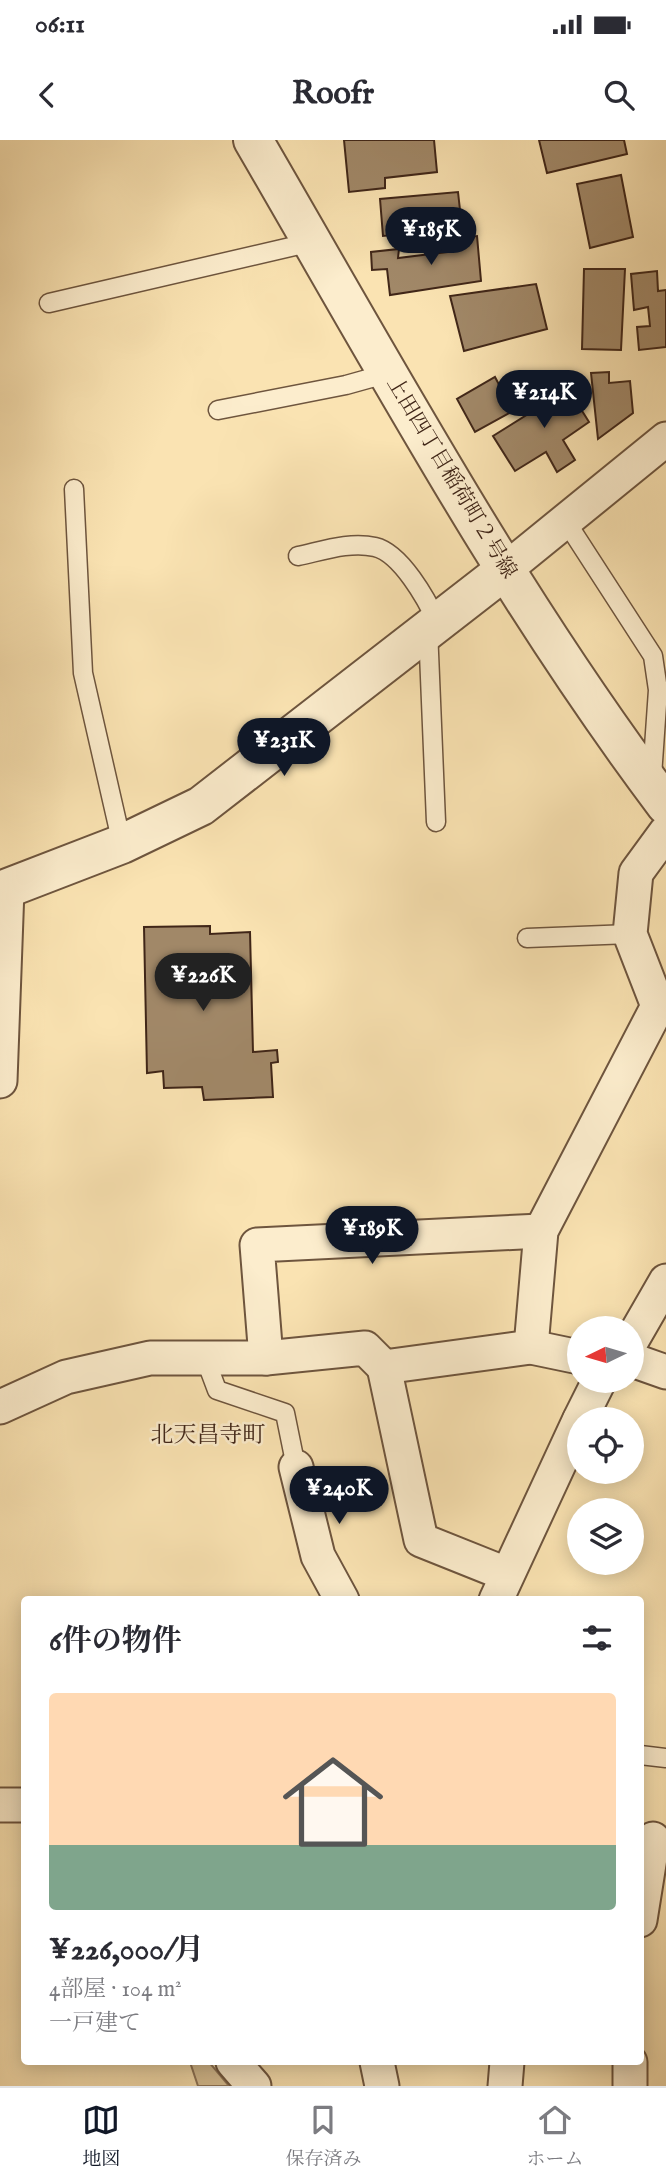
<!DOCTYPE html>
<html lang="ja">
<head>
<meta charset="utf-8">
<style>
  body { margin:0; font-family:"IM FELL English","Noto Serif JP",serif; background:#f7f7f7; color:#2b2b33; height:100vh; display:flex; flex-direction:column; font-size:26px; white-space:nowrap }
  * { box-sizing:border-box; margin:0 }
  p { font-size:23px; color:#7c7c81 }
  .icon { flex:none; width:38px; height:38px; fill:none; stroke:currentColor; stroke-width:2; stroke-linecap:round; stroke-linejoin:round }
  .map { position:relative; flex:1; overflow:hidden }
  .details { position:absolute; left:21px; top:1456px; width:623px; height:469px; display:flex; flex-direction:column; background:#fff; border-radius:7px; box-shadow:0 4px 18px #0003 }
  .details>* { flex:none }
  .needle { width:46px; rotate:265deg }
  .tools { position:absolute; left:567px; top:1176px; display:grid; gap:14px }
  .tools a { display:grid; place-items:center; width:77px; height:77px; border-radius:50%; background:#fff; box-shadow:0 4px 18px #0003; font-size:35px }
  .price { position:absolute; translate:-50% -60px; padding:0 16px; border-radius:24px; background:#111827; color:#fff; font-size:23px; line-height:46px; filter:drop-shadow(0 2px 4px #0008) }
  .price::after { content:''; position:absolute; left:50%; top:42px; width:21px; height:16px; margin-left:-10px; background:inherit; clip-path:polygon(0 0,100% 0,50% 100%) }
  .price.active { background:#222; color:#fff }
  ul { padding:0; list-style:none }
  li { display:grid; align-content:center; gap:14px; height:371px; padding:0 28px }
  li+li { border-top:2px solid #e1e1e2 }
  li span { display:grid; place-items:center; height:217px; border-radius:7px; color:#555 }
  li>.icon { margin-inline-start:auto }
  span .icon { width:126px; height:126px; fill:#fffc; stroke-width:1 }
  li b { font-size:30px }
  h2 { display:flex; justify-content:space-between; align-items:center; height:84px; padding:0 28px; font-size:30px }
  .status { display:flex; justify-content:space-between; align-items:center; height:49px; padding:0 35px; background:#fff; direction:ltr }
  .status svg { height:19px; fill:currentColor }
  header { display:flex; justify-content:space-between; align-items:center; height:91px; padding:0 28px; background:#fff; font-size:32px; font-weight:700 }
  .tab-bar { display:flex; justify-content:space-around; align-items:center; height:98px; border-top:2px solid #e1e1e2; background:#fff; font-size:19px; color:#7c7c81 }
  .tab-bar a { display:grid; justify-items:center; gap:4px }
  .tab-bar .active { color:#111827 }
  .map>svg:first-child { display:block }
</style>
</head>
<body>
<div class="status"><b>06:11</b><svg viewBox="0 0 49 12"><path d="M0 12V9h3v3zM5 12V6h3v6zM10 12V3h3v9zM15 12V0h3v12zM26 1h20v11H26zM47 4h2v5h-2z"/></svg></div>
<header><svg class="icon" aria-label="back" viewBox="0 0 24 24"><path d="M15 5l-7 7 7 7"/></svg>Roofr<svg class="icon" aria-label="search" viewBox="0 0 24 24"><circle cx="10" cy="10" r="6"/><path d="M15 15l6 6"/></svg></header>
<div class="map">
<svg width="666" height="1946" viewBox="0 0 666 1946">
  <rect width="100%" height="100%" fill="#fae3b2"/>
  <filter id="stains"><feTurbulence type="fractalNoise" baseFrequency=".00286" numOctaves="4"/><feColorMatrix values="0 0 0 0 .2 0 0 0 0 .09 0 0 0 0 .02 0 0 0 .5 -.17"/></filter>
  <radialGradient id="worn" r=".72"><stop offset=".6" stop-color="#630" stop-opacity="0"/><stop offset="1" stop-color="#630" stop-opacity=".3"/></radialGradient>
  <!-- green -->
  <polygon fill="#dac398" stroke="#8d7458" stroke-width="2" points="190,1922 209,1922 229,1946 198,1946"/>
  <!-- building -->
  <g fill="#a18868" stroke="#402618" stroke-width="2">
    <polygon points="344,0 434,0 437,32 385,38 385,48 349,52"/>
    <polygon points="539,0 624,0 627,14 547,33"/>
    <polygon points="621,35 633,97 590,108 577,44"/>
    <polygon points="458,52 462,88 383,96 380,59"/>
    <polygon points="477,96 481,141 390,155 387,129 372,130 371,112 399,109 398,118 447,112 446,100"/>
    <polygon points="584,129 625,129 621,210 582,209"/>
    <polygon points="657,131 658,151 666,150 666,207 639,210 637,187 650,186 648,167 634,170 631,134"/>
    <polygon points="536,144 547,189 464,211 450,156"/>
    <polygon points="609,232 609,243 630,241 633,273 598,299 591,233"/>
    <polygon points="495,237 513,271 475,292 457,259"/>
    <polygon points="562,239 589,282 563,300 575,320 557,332 546,312 515,331 493,296 544,264 540,254"/>
    <polygon points="210,786 210,794 250,792 253,912 277,910 278,922 271,923 273,957 204,960 202,947 164,948 163,931 147,933 144,787"/>
  </g>
  <g fill="none" stroke-linecap="round" stroke-linejoin="round">
    <defs>
      <g id="service">
        <polyline points="49,163 312,102"/>
        <polyline points="218,270 346,245 389,233"/>
        <polyline points="74,349 83,533 122,704"/>
        <polyline points="565,380 653,516 658,550 652,636"/>
        <path d="M298,416C322,411 350,401 375,407C401,413 427,460 437,482"/>
        <polyline points="428,489 436,682"/>
        <polyline points="527,798 630,794"/>
        <polyline points="205,1218 217,1250 285,1273 296,1327"/>
        <polyline points="640,1615 666,1618"/>
      </g>
      <g id="minor">
        <polyline points="505,430 666,299"/>
        <polyline points="0,941 7,749"/>
        <polyline points="632,1200 666,1141"/>
        <polyline points="531,1207 541,1091 658,866 630,794 636,733 666,692"/>
        <polyline points="266,1218 257,1105 541,1091"/>
        <polyline points="632,1220 666,1232"/>
        <polyline points="384,1227 421,1400 506,1434"/>
        <polyline points="0,1267 66,1237 150,1218 266,1218 365,1208 384,1227 531,1207 579,1217"/>
        <polyline points="580,1279 599,1241"/>
        <polyline points="296,1327 318,1416 342,1460"/>
        <polyline points="496,1460 579,1281"/>
        <polyline points="0,1665 24,1665"/>
        <polyline points="640,1780 653,1699"/>
        <polyline points="233,1922 254,1946"/>
        <polyline points="377,1922 382,1946"/>
        <polyline points="505,1946 507,1922"/>
        <polyline points="630,1946 630,1922"/>
      </g>
      <g id="tertiary">
        <path d="M253,0C384,225 509,457 666,665"/>
        <polyline points="0,751 122,704 201,666 505,430"/>
      </g>
    </defs>
    <!-- service casing -->
    <use href="#service" stroke="#6e553e" stroke-width="21"/>
    <!-- minor casing -->
    <use href="#minor" stroke="#6e553e" stroke-width="37"/>
    <!-- tertiary casing -->
    <use href="#tertiary" stroke="#6e553e" stroke-width="42"/>
    <!-- service -->
    <use href="#service" stroke="#fcedcd" stroke-width="18"/>
    <!-- minor -->
    <use href="#minor" stroke="#fcedcd" stroke-width="33"/>
    <!-- tertiary -->
    <use href="#tertiary" stroke="#fcedcd" stroke-width="38"/>
  </g>
  <g text-anchor="middle" dominant-baseline="central" stroke-width="5" stroke-linejoin="round" paint-order="stroke">
    <!-- street labels -->
    <g font-size="21" fill="#402618" stroke="#fcedcd">
      <text transform="translate(451 338) rotate(59)">上田四丁目稲荷町２号線</text>
    </g>
    <!-- neighbourhood labels -->
    <g font-size="23" fill="#402618" stroke="#fcedcd">
      <text x="208" y="1295">北天昌寺町</text>
    </g>
  </g>
  <rect width="100%" height="100%" filter="url(#stains)"/>
  <rect width="100%" height="100%" fill="url(#worn)"/>
</svg>
<div class="tools">
<a><svg class="needle" viewBox="-14 -14 28 28"><path d="M0-13l5 13h-10z" fill="#e53935"/><path d="M0 13l5-13h-10z" fill="#7c7c81"/></svg></a>
<a><svg class="icon" aria-label="locate" viewBox="0 0 24 24"><circle cx="12" cy="12" r="6"/><path d="M12 2v4M12 18v4M2 12h4M18 12h4"/></svg></a>
<a><svg class="icon" aria-label="layers" viewBox="0 0 24 24"><path d="M12 4l9 5-9 5-9-5zM3 14l9 5 9-5"/></svg></a>
</div>
<b class="price" style="left:431px;top:127px">¥185K</b>
<b class="price" style="left:544px;top:290px">¥214K</b>
<b class="price" style="left:284px;top:638px">¥231K</b>
<b class="price active" style="left:203px;top:873px">¥226K</b>
<b class="price" style="left:372px;top:1126px">¥189K</b>
<b class="price" style="left:339px;top:1386px">¥240K</b>
<section class="details">
<h2>6件の物件<svg class="icon" aria-label="filters" viewBox="0 0 24 24"><path d="M4 7h16M4 17h16"/><circle cx="9" cy="7" r="2"/><circle cx="15" cy="17" r="2"/></svg></h2>
<ul>
<li><span style="background:linear-gradient(#ffd9b3 70%,#7fa58c 0)"><svg class="icon" aria-label="home" viewBox="0 0 24 24"><path d="M3 11l9-7 9 7M6 9v11h12V9"/></svg></span><div><b>¥226,000/月</b><p>4部屋 · 104 m²</p><p>一戸建て</p></div></li>
</ul>
</section>
</div>
<nav class="tab-bar">
<a class="active"><svg class="icon" aria-label="map" viewBox="0 0 24 24"><path d="M3 6l6-2 6 2 6-2v14l-6 2-6-2-6 2zM9 4v14M15 6v14"/></svg>地図</a>
<a><svg class="icon" aria-label="saved" viewBox="0 0 24 24"><path d="M7 4h10v16l-5-4-5 4z"/></svg>保存済み</a>
<a><svg class="icon" aria-label="home" viewBox="0 0 24 24"><path d="M3 11l9-7 9 7M6 9v11h12V9"/></svg>ホーム</a>
</nav>
</body>
</html>
